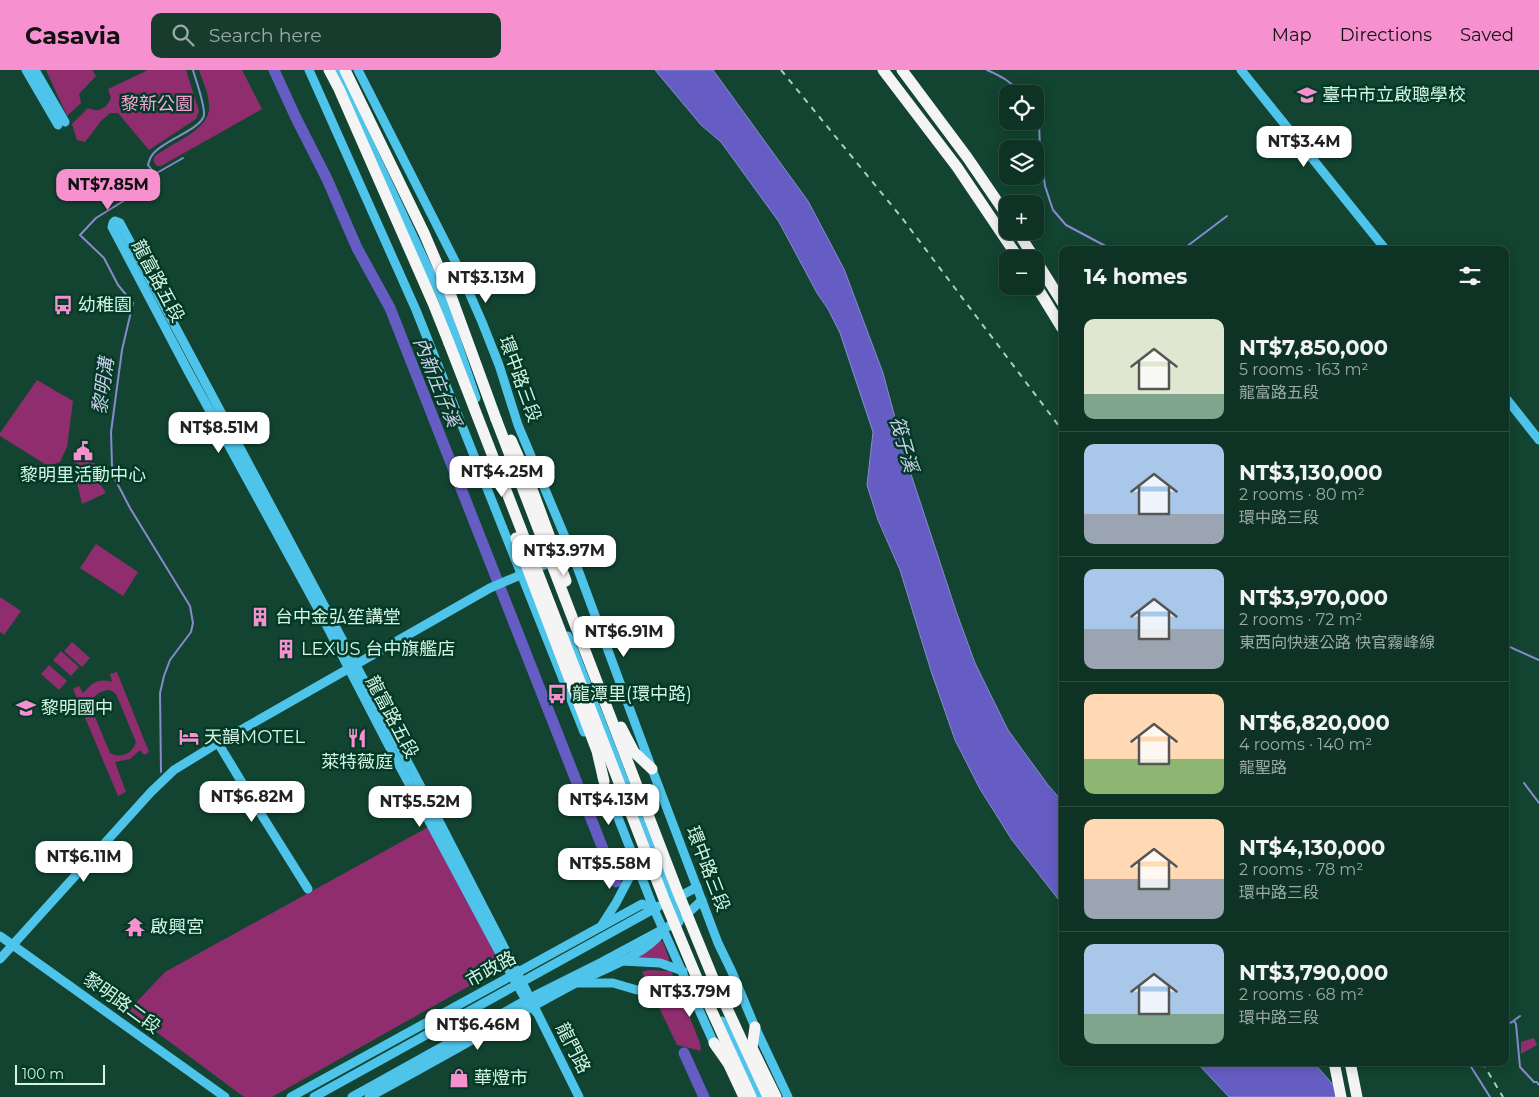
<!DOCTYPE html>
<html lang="en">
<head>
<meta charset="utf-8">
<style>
  body { margin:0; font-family:Montserrat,"Noto Sans TC",sans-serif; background:#173b2d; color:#f1f3f6; height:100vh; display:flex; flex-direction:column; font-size:19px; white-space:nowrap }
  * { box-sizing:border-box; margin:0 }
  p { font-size:16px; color:#9baaa7 }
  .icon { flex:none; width:28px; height:28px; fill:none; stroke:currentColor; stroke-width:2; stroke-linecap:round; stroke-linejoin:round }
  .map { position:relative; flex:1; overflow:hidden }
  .drawer { position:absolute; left:1059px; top:176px; width:450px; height:820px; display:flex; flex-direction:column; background:#0e3325; border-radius:10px; box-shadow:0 2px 12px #0003,0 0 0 1px #2e4e42 }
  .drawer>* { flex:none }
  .tools { position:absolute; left:999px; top:15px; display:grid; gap:10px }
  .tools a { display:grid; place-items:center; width:45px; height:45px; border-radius:10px; background:#0e3325; box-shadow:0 2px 12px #0003,0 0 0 1px #2e4e42; font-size:25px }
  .scale { position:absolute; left:15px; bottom:12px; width:90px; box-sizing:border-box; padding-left:5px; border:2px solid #d5f4e4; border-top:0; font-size:14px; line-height:18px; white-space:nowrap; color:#d5f4e4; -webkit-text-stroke:4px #033927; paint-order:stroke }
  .price { position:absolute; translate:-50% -42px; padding:0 11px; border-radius:10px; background:#fff; color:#222; font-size:16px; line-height:32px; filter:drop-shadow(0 1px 2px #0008) }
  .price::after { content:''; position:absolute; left:50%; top:30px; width:15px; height:11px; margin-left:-8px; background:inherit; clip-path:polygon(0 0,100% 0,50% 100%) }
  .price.current { background:#f790cf; color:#111 }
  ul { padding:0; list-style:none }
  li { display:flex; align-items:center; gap:15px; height:125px; padding:0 25px }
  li+li { border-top:1px solid #2e4e42 }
  li span { display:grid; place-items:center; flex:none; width:140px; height:100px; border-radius:10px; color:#555 }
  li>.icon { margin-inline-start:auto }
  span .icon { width:60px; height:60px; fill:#fffc; stroke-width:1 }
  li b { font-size:21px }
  h2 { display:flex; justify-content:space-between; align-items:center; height:60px; padding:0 25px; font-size:21px }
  header { display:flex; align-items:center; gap:30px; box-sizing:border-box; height:70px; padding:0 25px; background:#f790cf; color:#111 }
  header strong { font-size:24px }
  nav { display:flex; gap:28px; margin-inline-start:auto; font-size:18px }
  .search { width:350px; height:45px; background:#173b2d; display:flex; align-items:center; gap:12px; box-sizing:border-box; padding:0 18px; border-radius:10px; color:#9baaa7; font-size:19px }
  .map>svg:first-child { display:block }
</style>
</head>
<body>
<header>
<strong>Casavia</strong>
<div class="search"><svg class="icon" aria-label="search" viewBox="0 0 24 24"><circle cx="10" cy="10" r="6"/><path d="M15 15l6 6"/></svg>Search here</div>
<nav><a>Map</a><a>Directions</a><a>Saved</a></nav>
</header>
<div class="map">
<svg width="1539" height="1027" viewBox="0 0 1539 1027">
  <rect width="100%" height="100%" fill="#124431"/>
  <!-- green -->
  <g fill="#902d6f" fill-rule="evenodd">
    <polygon points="46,0 92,0 96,6 79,24 81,33 67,46"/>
    <path d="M148,0H186L199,41L196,49L149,80L118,43H110L101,51L85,72L77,70L72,54L88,38C99,43 106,39 111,28L108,19Z"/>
    <path d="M199,0H242L262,39L161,96H157L154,92V87C169,74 208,61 209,39C210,26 203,12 199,0Z"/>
    <polygon points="37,310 73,331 67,377 60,392 48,396 0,366 0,363"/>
    <polygon points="75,390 95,393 96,408 106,423 82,434 76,408"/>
    <polygon points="96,474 138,502 123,526 80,498"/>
    <polygon points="0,527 21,541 4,565 0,562"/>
    <polygon points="72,572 90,588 82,597 64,581"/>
    <polygon points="61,581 79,597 71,606 53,590"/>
    <polygon points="49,595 67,611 59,620 41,604"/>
    <path d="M117,602L149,682L144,685L140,680L130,689L115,692L126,722L118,726L73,619L79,616L83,623C93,613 97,608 112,612L110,604ZM108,620L112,621L116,624L136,672C132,684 121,689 110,683L90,635C92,627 99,621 108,620Z"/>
    <polygon points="430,756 503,897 272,1027 244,1027 128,941 165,902"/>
    <polygon points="660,871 663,872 669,889 669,891 646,888 632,889 636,885"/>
    <polygon points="648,900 671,901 700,973 701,981 677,975 642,902"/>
    <polygon points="1534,968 1537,975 1521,984 1521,972"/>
  </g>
  <!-- water -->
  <g fill="#665dc4" stroke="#878ace">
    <polygon points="655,0 713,0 808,131 844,199 883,303 907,392 956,541 975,593 1008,660 1048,715 1062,731 1062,834 1012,770 980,719 955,670 931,601 900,500 878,450 867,415 873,362 840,263 828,239 817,223 779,152 721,72 701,55"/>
    <polygon points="1197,993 1314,993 1344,1027 1229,1027"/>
  </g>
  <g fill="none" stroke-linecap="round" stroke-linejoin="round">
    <!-- stream -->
    <g stroke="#878ace" stroke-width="2">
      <path d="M987,0C1001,6 1012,12 1021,24"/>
      <polyline points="1035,45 1039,54 1040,78 1045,116 1053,140 1066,155 1113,180"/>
      <polyline points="155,104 183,88"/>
      <polyline points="1182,180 1227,146"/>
      <polyline points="1505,574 1512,578 1539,590"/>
      <path d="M161,702L160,623L164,606L170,590L191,562L193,553L190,536L130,438L115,409L112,396L111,362L122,280L133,233L118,215L104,188L80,165L96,148L159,109L148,95C149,91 150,87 153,84C162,71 202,59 204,45C205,35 196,11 193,0"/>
      <polyline points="1524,713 1539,733"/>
      <polyline points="1514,951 1516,954 1520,997 1534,1012 1537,1012 1539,1015"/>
      <polyline points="1505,955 1512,952 1520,946"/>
      <polyline points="1422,992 1425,996 1432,992"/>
      <polyline points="1468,992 1490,1027"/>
    </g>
    <!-- river -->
    <g stroke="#665dc4" stroke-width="11">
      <polyline points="274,0 296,48 327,109 357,178 390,238 616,812"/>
      <polyline points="684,983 704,1027"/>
    </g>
    <!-- secondary -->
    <g stroke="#4ec4eb" stroke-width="9">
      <polyline points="26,0 58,55"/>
      <polyline points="35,0 65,52"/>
      <polyline points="309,0 416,240 584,662"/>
      <polyline points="335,0 442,228 476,328"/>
      <polyline points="358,0 457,195 482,252 499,295 518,355 573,486 652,699 718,873 732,902 755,957 788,1027"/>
      <polyline points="1241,0 1386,180"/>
      <polyline points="1505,327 1539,370"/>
      <polyline points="568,566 679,852"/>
      <polyline points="218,673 261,744 308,819"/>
      <polyline points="602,707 654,839 716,978"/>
      <polyline points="675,829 697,817"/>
      <polyline points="684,847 702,830"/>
      <polyline points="602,855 616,833 637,793"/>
      <polyline points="0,866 225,1027"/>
      <polyline points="0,889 151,722 174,700 218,673 490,518 546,494 573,486"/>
      <polyline points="622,891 660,893 683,901"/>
      <polyline points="579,913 613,913 637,920"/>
      <polyline points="537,943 526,930 512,906 392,682 316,535 188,301 112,157 113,153 115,151 120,153 437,747 522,912 579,1027"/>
      <polyline points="722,951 758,1027"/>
      <polyline points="291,1027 642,834 654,839"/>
      <polyline points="314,1027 659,836"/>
      <polyline points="352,1027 530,928 602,892 669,856"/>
      <path d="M369,1027C437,990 505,951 574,914C601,900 644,886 662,862"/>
    </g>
    <!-- highway -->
    <g stroke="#f4f4f4" stroke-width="11">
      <polyline points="329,0 339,19 433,233 449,273"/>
      <polyline points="345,0 424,163 451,226 496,349"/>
      <polyline points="883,0 957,97 1019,189"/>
      <polyline points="902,0 967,87 1008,147"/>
      <polyline points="1017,161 1035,189"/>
      <polyline points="1035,189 1062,232"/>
      <polyline points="1035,214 1062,258"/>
      <polyline points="755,957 752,978 776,1027"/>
      <polyline points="714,973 728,993 744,1027"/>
      <polyline points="1334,992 1341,1027"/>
      <polyline points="1350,992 1357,1027"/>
    </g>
    <!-- rail -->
    <g stroke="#abcebd" stroke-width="2" stroke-dasharray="6 6" stroke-linecap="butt">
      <polyline points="781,0 902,148 1062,360"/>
      <polyline points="1482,992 1503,1027"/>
    </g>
    <!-- highway-bridge -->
    <g stroke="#f4f4f4" stroke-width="11">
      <polyline points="449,273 664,829 699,913 751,1027"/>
      <polyline points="496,349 677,820 713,908 768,1027"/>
      <polyline points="511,370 529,411 566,511"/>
      <polyline points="516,468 597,681 604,711"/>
      <polyline points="621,657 634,682 652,699"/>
    </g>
  </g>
  <!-- icons -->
  <defs>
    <symbol id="school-bare" viewBox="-9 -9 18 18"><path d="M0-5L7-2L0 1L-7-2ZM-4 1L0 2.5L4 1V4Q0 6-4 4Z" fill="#f790cf" stroke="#033927" stroke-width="2.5" paint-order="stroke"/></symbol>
    <symbol id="bus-bare" viewBox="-9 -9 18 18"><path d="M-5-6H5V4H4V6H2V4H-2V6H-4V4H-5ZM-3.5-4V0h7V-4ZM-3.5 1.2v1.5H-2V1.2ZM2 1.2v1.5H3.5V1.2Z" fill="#f790cf" stroke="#033927" stroke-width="2.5" paint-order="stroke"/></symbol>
    <symbol id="civic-bare" viewBox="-9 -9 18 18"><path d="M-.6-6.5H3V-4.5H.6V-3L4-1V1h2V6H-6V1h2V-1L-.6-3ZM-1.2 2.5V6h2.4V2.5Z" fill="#f790cf" stroke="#033927" stroke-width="2.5" paint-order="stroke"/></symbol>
    <symbol id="building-bare" viewBox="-9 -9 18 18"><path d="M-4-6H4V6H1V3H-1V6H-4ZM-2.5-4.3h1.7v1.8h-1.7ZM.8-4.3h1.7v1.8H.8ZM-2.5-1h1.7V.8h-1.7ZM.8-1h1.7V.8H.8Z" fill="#f790cf" stroke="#033927" stroke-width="2.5" paint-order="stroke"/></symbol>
    <symbol id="hotel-bare" viewBox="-9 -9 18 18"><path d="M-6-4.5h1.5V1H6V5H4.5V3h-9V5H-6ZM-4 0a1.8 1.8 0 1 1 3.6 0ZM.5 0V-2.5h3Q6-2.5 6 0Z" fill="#f790cf" stroke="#033927" stroke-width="2.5" paint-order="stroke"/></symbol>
    <symbol id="restaurant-bare" viewBox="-9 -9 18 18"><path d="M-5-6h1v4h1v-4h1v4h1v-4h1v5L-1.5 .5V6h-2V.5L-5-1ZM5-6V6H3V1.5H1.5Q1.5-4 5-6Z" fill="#f790cf" stroke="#033927" stroke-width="2.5" paint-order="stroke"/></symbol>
    <symbol id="temple-bare" viewBox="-9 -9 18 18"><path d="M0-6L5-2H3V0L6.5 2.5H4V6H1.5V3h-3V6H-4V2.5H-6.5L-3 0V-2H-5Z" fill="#f790cf" stroke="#033927" stroke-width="2.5" paint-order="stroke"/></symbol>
    <symbol id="shop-bare" viewBox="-9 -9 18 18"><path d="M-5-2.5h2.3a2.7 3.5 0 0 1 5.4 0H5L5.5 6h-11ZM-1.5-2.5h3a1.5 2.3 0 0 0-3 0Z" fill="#f790cf" stroke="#033927" stroke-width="2.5" paint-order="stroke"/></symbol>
  </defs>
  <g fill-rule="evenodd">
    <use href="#school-bare" x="1293" y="11" width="28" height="28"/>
    <use href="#bus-bare" x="49" y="221" width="28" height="28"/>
    <use href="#civic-bare" x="69" y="367" width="28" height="28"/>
    <use href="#building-bare" x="246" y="533" width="28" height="28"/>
    <use href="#building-bare" x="272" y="565" width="28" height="28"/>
    <use href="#bus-bare" x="543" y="610" width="28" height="28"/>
    <use href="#school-bare" x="12" y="624" width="28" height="28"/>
    <use href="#hotel-bare" x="175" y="653" width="28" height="28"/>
    <use href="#restaurant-bare" x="343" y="654" width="28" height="28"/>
    <use href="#temple-bare" x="121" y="843" width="28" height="28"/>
    <use href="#shop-bare" x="445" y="994" width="28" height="28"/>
  </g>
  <g text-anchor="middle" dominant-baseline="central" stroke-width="5" stroke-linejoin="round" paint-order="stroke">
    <!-- poi labels -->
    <g font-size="18" fill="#d5f4e4" stroke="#033927" text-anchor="start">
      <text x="1322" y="25">臺中市立啟聰學校</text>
      <text x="78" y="235">幼稚園</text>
      <text x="83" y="405" text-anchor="middle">黎明里活動中心</text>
      <text x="275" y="547">台中金弘笙講堂</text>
      <text x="301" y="579">LEXUS 台中旗艦店</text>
      <text x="572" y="624">龍潭里(環中路)</text>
      <text x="41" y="638">黎明國中</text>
      <text x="204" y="667">天韻MOTEL</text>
      <text x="357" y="692" text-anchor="middle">萊特薇庭</text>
      <text x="150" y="857">啟興宮</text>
      <text x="474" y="1008">華燈市</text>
    </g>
    <!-- park labels -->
    <g font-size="18" fill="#f7a6d6" stroke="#033927">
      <text x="157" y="34">黎新公園</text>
    </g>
    <!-- street labels -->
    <g font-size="18" fill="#d5f4e4" stroke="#033927">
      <text transform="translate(158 211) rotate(62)">龍富路五段</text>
      <text transform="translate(520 309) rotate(70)">環中路三段</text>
      <text transform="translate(392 647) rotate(62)">龍富路五段</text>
      <text transform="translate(708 799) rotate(69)">環中路三段</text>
      <text transform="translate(491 899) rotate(-29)">市政路</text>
      <text transform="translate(122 933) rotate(36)">黎明路二段</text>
      <text transform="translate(573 978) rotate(63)">龍門路</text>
    </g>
    <!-- water labels -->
    <g font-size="19" font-style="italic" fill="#cdcee9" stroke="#033927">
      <text transform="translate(437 312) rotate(68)">內新庄仔溪</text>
      <text transform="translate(103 316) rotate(-82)">黎明溝</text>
      <text transform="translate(904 374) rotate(74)">筏子溪</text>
    </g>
  </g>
</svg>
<div class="tools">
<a><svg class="icon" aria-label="locate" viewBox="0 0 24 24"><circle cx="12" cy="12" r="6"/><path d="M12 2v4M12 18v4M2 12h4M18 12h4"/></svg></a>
<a><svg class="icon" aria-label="layers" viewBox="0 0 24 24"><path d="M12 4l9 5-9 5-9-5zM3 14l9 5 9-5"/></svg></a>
<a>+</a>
<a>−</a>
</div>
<div class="scale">100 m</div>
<b class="price" style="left:1304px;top:98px">NT$3.4M</b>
<b class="price current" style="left:108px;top:141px">NT$7.85M</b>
<b class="price" style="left:486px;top:234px">NT$3.13M</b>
<b class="price" style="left:219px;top:384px">NT$8.51M</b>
<b class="price" style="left:502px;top:428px">NT$4.25M</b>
<b class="price" style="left:564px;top:507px">NT$3.97M</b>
<b class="price" style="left:624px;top:588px">NT$6.91M</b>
<b class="price" style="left:252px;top:753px">NT$6.82M</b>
<b class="price" style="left:609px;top:756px">NT$4.13M</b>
<b class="price" style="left:420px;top:758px">NT$5.52M</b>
<b class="price" style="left:84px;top:813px">NT$6.11M</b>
<b class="price" style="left:610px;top:820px">NT$5.58M</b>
<b class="price" style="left:690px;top:948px">NT$3.79M</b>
<b class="price" style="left:478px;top:981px">NT$6.46M</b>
<section class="drawer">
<h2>14 homes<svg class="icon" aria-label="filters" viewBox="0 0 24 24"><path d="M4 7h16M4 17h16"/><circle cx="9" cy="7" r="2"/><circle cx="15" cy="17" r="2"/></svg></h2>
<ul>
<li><span style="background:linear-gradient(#dfe7d0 75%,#7fa58c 0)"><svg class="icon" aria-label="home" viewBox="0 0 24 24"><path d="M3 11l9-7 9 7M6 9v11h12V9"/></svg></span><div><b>NT$7,850,000</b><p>5 rooms · 163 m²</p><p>龍富路五段</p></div></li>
<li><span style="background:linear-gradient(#a9c7e8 70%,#9aa5b1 0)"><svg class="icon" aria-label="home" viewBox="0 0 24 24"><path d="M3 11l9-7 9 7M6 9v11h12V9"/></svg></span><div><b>NT$3,130,000</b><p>2 rooms · 80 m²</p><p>環中路三段</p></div></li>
<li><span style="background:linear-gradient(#a9c7e8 60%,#9aa5b1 0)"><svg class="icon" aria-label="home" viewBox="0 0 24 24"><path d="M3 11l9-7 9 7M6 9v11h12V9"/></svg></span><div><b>NT$3,970,000</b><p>2 rooms · 72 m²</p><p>東西向快速公路 快官霧峰線</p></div></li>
<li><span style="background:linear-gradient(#ffd9b3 65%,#8fb573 0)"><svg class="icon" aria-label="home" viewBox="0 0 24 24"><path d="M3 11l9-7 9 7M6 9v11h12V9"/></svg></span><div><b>NT$6,820,000</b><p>4 rooms · 140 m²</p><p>龍聖路</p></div></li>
<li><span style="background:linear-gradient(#ffd9b3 60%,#9aa5b1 0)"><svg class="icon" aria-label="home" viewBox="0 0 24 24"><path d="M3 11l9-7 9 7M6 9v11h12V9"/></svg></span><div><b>NT$4,130,000</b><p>2 rooms · 78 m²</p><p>環中路三段</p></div></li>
<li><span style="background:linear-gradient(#a9c7e8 70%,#7fa58c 0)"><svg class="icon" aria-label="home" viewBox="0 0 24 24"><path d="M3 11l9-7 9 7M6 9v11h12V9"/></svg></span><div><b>NT$3,790,000</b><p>2 rooms · 68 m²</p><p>環中路三段</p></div></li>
</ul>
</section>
</div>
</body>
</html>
